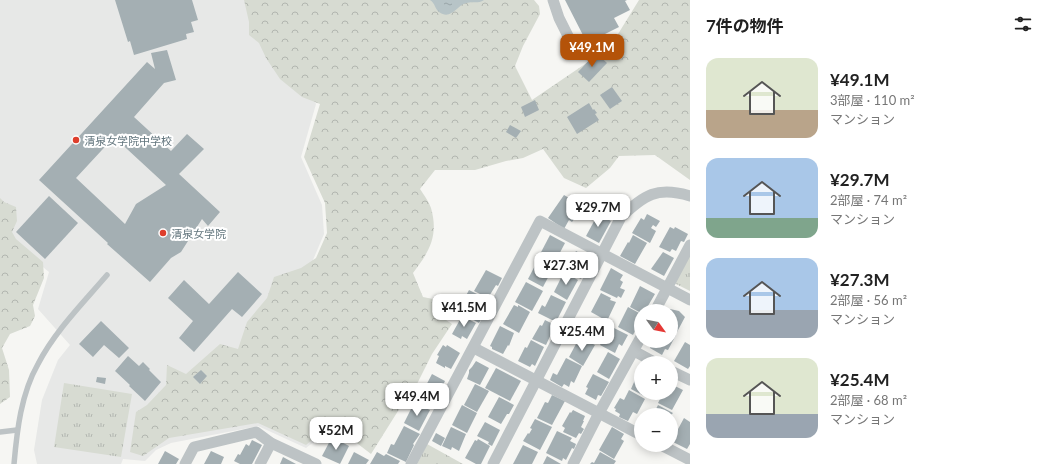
<!DOCTYPE html>
<html lang="ja">
<head>
<meta charset="utf-8">
<style>
  body { margin:0; font-family:Lato,"Noto Sans JP",sans-serif; background:#f6f6f6; color:#222; height:100vh; display:flex; flex-direction:column; font-size:15px; white-space:nowrap }
  * { box-sizing:border-box; margin:0 }
  p { font-size:13px; color:#767676 }
  .icon { flex:none; width:22px; height:22px; fill:none; stroke:currentColor; stroke-width:2; stroke-linecap:round; stroke-linejoin:round }
  .map { position:relative; flex:1; overflow:hidden }
  .details { display:flex; flex-direction:column; background:#fff; width:360px }
  .details>* { flex:none }
  .needle { width:26px; rotate:123deg }
  .tools { position:absolute; left:634px; top:304px; display:grid; gap:8px }
  .tools a { display:grid; place-items:center; width:44px; height:44px; border-radius:50%; background:#fff; box-shadow:0 2px 10px #0003; font-size:20px }
  .price { position:absolute; translate:-50% -34px; padding:0 9px; border-radius:8px; background:#fff; color:#222; font-size:13px; line-height:26px; filter:drop-shadow(0 1px 2px #0008) }
  .price::after { content:''; position:absolute; left:50%; top:24px; width:12px; height:9px; margin-left:-6px; background:inherit; clip-path:polygon(0 0,100% 0,50% 100%) }
  .price.selected { background:#b45309; color:#fff }
  ul { padding:0; list-style:none }
  li { display:flex; align-items:center; gap:12px; height:100px; padding:0 16px }
  li span { display:grid; place-items:center; flex:none; width:112px; height:80px; border-radius:12px; color:#555 }
  li>.icon { margin-inline-start:auto }
  span .icon { width:48px; height:48px; fill:#fffc; stroke-width:1 }
  li b { font-size:17px }
  h2 { display:flex; justify-content:space-between; align-items:center; height:48px; padding:0 16px; font-size:17px }
  main { display:flex; flex:1; min-height:0 }
  .map>svg:first-child { display:block }
</style>
</head>
<body>
<main>
<div class="map">
<svg width="690" height="464" viewBox="0 0 690 464">
  <defs>
    <pattern id="grass-tufts" width="24" height="20" patternUnits="userSpaceOnUse"><rect width="24" height="20" fill="#d7dbd2"/><path d="M3 7l-1-3M5 7V3M7 7l1-3M15 17l-1-3M17 17v-4M19 17l1-3" fill="none" stroke="#b2b6b0"/></pattern>
    <pattern id="forest-crowns" width="20" height="18" patternUnits="userSpaceOnUse"><rect width="20" height="18" fill="#d7dbd2"/><path d="M2 6a3 3 0 1 1 6 0M12 15a3 3 0 1 1 6 0" fill="none" stroke="#b2b6b0"/></pattern>
    <pattern id="water-ripples" width="26" height="14" patternUnits="userSpaceOnUse"><rect width="26" height="14" fill="#b7c4c7"/><path d="M2 4q2-2 4 0t4 0M15 11q2-2 4 0t4 0" fill="none" stroke="#98a4a7"/></pattern>
  </defs>
  <rect width="100%" height="100%" fill="#f6f6f3"/>
  <!-- built -->
  <polygon fill="#e7e8e7" points="0,0 261,0 265,11 316,104 301,157 322,205 324,234 313,260 434,341 368,446 333,427 306,448 258,426 171,443 156,450 145,461 123,459 121,464 37,464 34,450 42,400 58,360 70,345 38,309 49,272 0,232"/>
  <!-- grass -->
  <g fill="url(#grass-tufts)">
    <polygon points="690,252 690,291 674,283"/>
    <polygon points="64,383 132,394 121,457 54,447"/>
    <polygon points="427,444 463,464 417,464"/>
  </g>
  <!-- forest -->
  <g fill="url(#forest-crowns)">
    <path d="M244,0H534L539,6L540,14L523,46L515,66L532,100L610,47L639,0H690V180L655,155L619,156L610,168L586,188L564,178L543,149L523,158L506,161L475,170H435L420,189C424,195 429,202 431,208C439,236 429,252 413,273L423,297L438,300L445,309L443,318L452,324L432,354L415,388L398,411L371,454L332,424L306,445L258,423L169,438L143,456L130,452L136,412L147,405L166,385L167,365L186,374L220,344L238,349L247,322L267,298L274,277L301,268L316,258L327,233L325,203L304,157L320,104L302,97L280,79L266,58L259,43L249,35V22Z"/>
    <polygon points="0,198 4,202 16,207 17,221 12,232 16,239 43,262 44,278 33,305 35,316 30,326 10,334 2,348 9,370 10,397 0,404"/>
  </g>
  <!-- water -->
  <path fill="url(#water-ripples)" d="M430,0H484C478,4 473,1 466,3C457,5 451,21 439,12C435,9 435,3 430,0Z"/>
  <!-- building -->
  <g fill="#a4afb3" fill-rule="evenodd">
    <polygon points="115,0 192,0 198,20 191,22 194,32 186,34 187,39 134,55 130,41 128,42"/>
    <polygon points="565,0 627,0 625,1 630,10 614,18 619,27 587,43"/>
    <path d="M167,50L176,80L164,83L134,117L171,151L187,134L204,149L179,174L220,212L208,226L202,219L181,252L171,258L150,282L107,244L108,243L39,180L147,62L155,69L151,53ZM114,137L166,185L136,204L125,224L76,178Z"/>
    <polygon points="596,53 607,63 589,82 578,72"/>
    <polygon points="612,87 622,101 610,109 600,95"/>
    <polygon points="535,100 539,110 525,117 521,107"/>
    <polygon points="589,103 593,110 594,109 597,113 595,114 599,120 577,134 567,117"/>
    <polygon points="510,125 521,131 516,138 506,132"/>
    <polygon points="564,195 576,202 575,204 579,206 574,214 573,213 571,215 575,218 572,222 569,220 564,229 548,218"/>
    <polygon points="49,196 78,223 45,259 16,232"/>
    <polygon points="598,214 611,221 599,243 586,236"/>
    <polygon points="647,214 660,221 656,227 653,225 651,228 656,231 650,243 632,233 641,218 644,220"/>
    <polygon points="670,227 674,229 675,227 688,234 684,242 681,241 676,251 672,249 670,252 659,247"/>
    <polygon points="550,235 565,243 553,266 538,258"/>
    <polygon points="633,235 647,243 635,264 620,256 628,242 629,243"/>
    <polygon points="576,251 583,255 581,258 586,261 584,264 586,265 583,272 584,272 581,279 565,271"/>
    <polygon points="663,252 674,258 664,276 651,269"/>
    <polygon points="538,260 553,268 543,287 528,279"/>
    <polygon points="611,268 623,275 620,280 623,282 620,288 625,290 621,298 618,296 617,298 600,290"/>
    <polygon points="486,270 502,278 498,286 496,285 488,298 474,291"/>
    <polygon points="238,272 262,294 242,317 232,309 194,352 179,338 193,321 168,298 184,280 209,304"/>
    <polygon points="564,272 578,280 567,300 554,292"/>
    <polygon points="526,282 543,291 532,311 515,302"/>
    <polygon points="640,286 655,294 645,311 641,311 641,313 630,307"/>
    <polygon points="469,290 487,299 482,309 486,311 479,323 461,313 464,307 461,305"/>
    <polygon points="601,293 611,298 610,300 616,302 607,321 591,312"/>
    <polygon points="551,295 566,302 556,322 538,313 542,305 545,307"/>
    <polygon points="514,305 518,307 518,305 530,312 519,333 503,324"/>
    <polygon points="628,307 641,314 641,319 633,335 618,327"/>
    <polygon points="670,309 679,311 685,317 677,332 671,329 671,311 669,311"/>
    <polygon points="462,316 476,323 467,339 462,336 461,339 452,334"/>
    <polygon points="585,318 594,323 596,320 604,324 594,343 579,335"/>
    <polygon points="545,320 557,326 554,333 552,332 546,345 532,339 540,325 542,326"/>
    <polygon points="101,321 129,348 119,358 104,345 93,357 79,344"/>
    <polygon points="500,326 514,333 509,346 508,345 503,354 492,349 492,347 490,346"/>
    <polygon points="610,326 628,335 622,346 619,344 615,353 600,345"/>
    <polygon points="671,332 676,335 668,350 665,349 662,355 650,348 654,341 671,341"/>
    <polygon points="581,338 595,345 583,366 569,357 576,344 578,345"/>
    <polygon points="531,340 544,347 535,366 532,364 530,367 518,361 525,347 527,348"/>
    <polygon points="685,342 690,345 690,366 688,369 674,361"/>
    <polygon points="443,345 446,347 447,345 460,353 451,369 445,366 445,368 436,363 439,356 437,355"/>
    <polygon points="608,352 620,359 609,379 597,372"/>
    <polygon points="128,356 139,366 143,362 150,369 149,370 161,382 145,401 129,386 130,385 115,371"/>
    <polygon points="566,358 582,366 574,383 571,381 569,387 564,384 562,387 550,380 553,373 557,375"/>
    <polygon points="476,361 489,368 480,385 467,379 469,373 469,370 472,367"/>
    <polygon points="641,366 641,393 646,393 644,396 631,389"/>
    <polygon points="496,368 521,381 510,401 485,388"/>
    <polygon points="201,370 207,376 200,384 193,377"/>
    <polygon points="432,374 445,381 438,395 433,392 430,397 422,393"/>
    <polygon points="593,374 609,382 601,396 598,395 596,400 585,394 588,388 586,387"/>
    <polygon points="97,377 106,378 105,384 96,382"/>
    <polygon points="475,384 489,391 477,412 464,405"/>
    <polygon points="671,384 683,390 672,410 658,403 663,393 671,393"/>
    <polygon points="629,390 645,399 637,414 633,412 628,421 619,417 620,414 615,411 616,409 614,408 620,398 624,400"/>
    <polygon points="552,395 565,401 552,425 537,418 545,402 548,403"/>
    <polygon points="499,397 514,405 509,414 507,414 501,424 488,417"/>
    <polygon points="414,403 430,410 419,431 404,423"/>
    <polygon points="462,405 477,413 467,433 452,425"/>
    <polygon points="658,405 673,413 671,415 653,415"/>
    <polygon points="573,410 585,416 583,421 584,421 581,427 584,429 581,434 579,433 576,438 563,432 565,428 562,426 570,412 571,413"/>
    <polygon points="684,418 690,422 690,444 687,449 671,441 671,433 673,429 677,431"/>
    <polygon points="535,419 552,427 540,450 523,441 528,433 529,434 532,429 530,428"/>
    <polygon points="485,422 500,430 492,446 488,444 489,442 477,436"/>
    <polygon points="404,426 420,434 413,444 414,445 406,462 387,453 391,444 394,445"/>
    <polygon points="451,427 466,434 459,451 452,447 451,450 442,446"/>
    <polygon points="612,427 624,434 621,439 624,441 614,459 599,450"/>
    <polygon points="557,431 572,438 570,441 576,444 574,449 572,448 566,460 563,458 562,461 546,453"/>
    <polygon points="436,433 445,438 441,446 432,441"/>
    <polygon points="332,437 349,446 340,464 322,456"/>
    <polygon points="478,439 490,446 481,464 476,464 465,458 475,440 477,441"/>
    <polygon points="252,440 262,445 252,464 240,464 234,461 238,454 240,455 246,444 249,446"/>
    <polygon points="523,445 538,452 532,464 513,464"/>
    <polygon points="165,451 179,459 176,464 158,464"/>
    <polygon points="211,451 224,457 221,464 204,464"/>
    <polygon points="354,452 369,460 366,464 348,464"/>
    <polygon points="377,452 384,456 386,454 400,461 398,464 370,464"/>
    <polygon points="600,452 616,461 614,464 590,464 592,462 594,463"/>
    <polygon points="547,456 561,464 543,464"/>
    <polygon points="283,457 296,464 280,464"/>
  </g>
  <g fill="none" stroke-linecap="round" stroke-linejoin="round">
    <!-- service -->
    <g stroke="#bdc3c5" stroke-width="5.5">
      <polyline points="0,432 17,430"/>
      <path d="M14,464C17,430 21,394 38,364C55,331 83,303 107,275"/>
    </g>
    <!-- minor -->
    <g stroke="#bdc3c5" stroke-width="11">
      <polyline points="553,0 559,18 574,48"/>
      <polyline points="655,311 690,245"/>
      <polyline points="474,348 641,435"/>
      <polyline points="634,351 656,363"/>
      <polyline points="671,371 690,380"/>
      <polyline points="661,445 690,460"/>
      <polyline points="185,464 194,447 256,432 271,443 316,464"/>
      <polyline points="260,464 271,443"/>
      <polyline points="411,464 540,221 690,300"/>
      <path d="M493,464L621,217C644,195 657,186 690,196"/>
      <polyline points="573,464 599,413 641,337"/>
    </g>
  </g>
  <!-- markers -->
  <g fill="#de3e2c" stroke="#fff" stroke-width="1.5">
    <circle cx="76" cy="140" r="4"/>
    <circle cx="163" cy="233" r="4"/>
  </g>
  <g text-anchor="middle" dominant-baseline="central" stroke-width="4" stroke-linejoin="round" paint-order="stroke">
    <!-- poi labels -->
    <g font-size="11" fill="#62757d" stroke="#fff" text-anchor="start">
      <text x="84" y="140">清泉女学院中学校</text>
      <text x="171" y="233">清泉女学院</text>
    </g>
  </g>
</svg>
<div class="tools">
<a><svg class="needle" viewBox="-14 -14 28 28"><path d="M0-13l5 13h-10z" fill="#e53935"/><path d="M0 13l5-13h-10z" fill="#767676"/></svg></a>
<a>+</a>
<a>−</a>
</div>
<b class="price selected" style="left:592px;top:68px">¥49.1M</b>
<b class="price" style="left:598px;top:228px">¥29.7M</b>
<b class="price" style="left:566px;top:286px">¥27.3M</b>
<b class="price" style="left:464px;top:328px">¥41.5M</b>
<b class="price" style="left:582px;top:352px">¥25.4M</b>
<b class="price" style="left:417px;top:417px">¥49.4M</b>
<b class="price" style="left:336px;top:451px">¥52M</b>
</div>
<section class="details">
<h2>7件の物件<svg class="icon" aria-label="filters" viewBox="0 0 24 24"><path d="M4 7h16M4 17h16"/><circle cx="9" cy="7" r="2"/><circle cx="15" cy="17" r="2"/></svg></h2>
<ul>
<li><span style="background:linear-gradient(#dfe7d0 65%,#b9a48a 0)"><svg class="icon" aria-label="home" viewBox="0 0 24 24"><path d="M3 11l9-7 9 7M6 9v11h12V9"/></svg></span><div><b>¥49.1M</b><p>3部屋 · 110 m²</p><p>マンション</p></div></li>
<li><span style="background:linear-gradient(#a9c7e8 75%,#7fa58c 0)"><svg class="icon" aria-label="home" viewBox="0 0 24 24"><path d="M3 11l9-7 9 7M6 9v11h12V9"/></svg></span><div><b>¥29.7M</b><p>2部屋 · 74 m²</p><p>マンション</p></div></li>
<li><span style="background:linear-gradient(#a9c7e8 65%,#9aa5b1 0)"><svg class="icon" aria-label="home" viewBox="0 0 24 24"><path d="M3 11l9-7 9 7M6 9v11h12V9"/></svg></span><div><b>¥27.3M</b><p>2部屋 · 56 m²</p><p>マンション</p></div></li>
<li><span style="background:linear-gradient(#dfe7d0 70%,#9aa5b1 0)"><svg class="icon" aria-label="home" viewBox="0 0 24 24"><path d="M3 11l9-7 9 7M6 9v11h12V9"/></svg></span><div><b>¥25.4M</b><p>2部屋 · 68 m²</p><p>マンション</p></div></li>
</ul>
</section>
</main>
</body>
</html>
